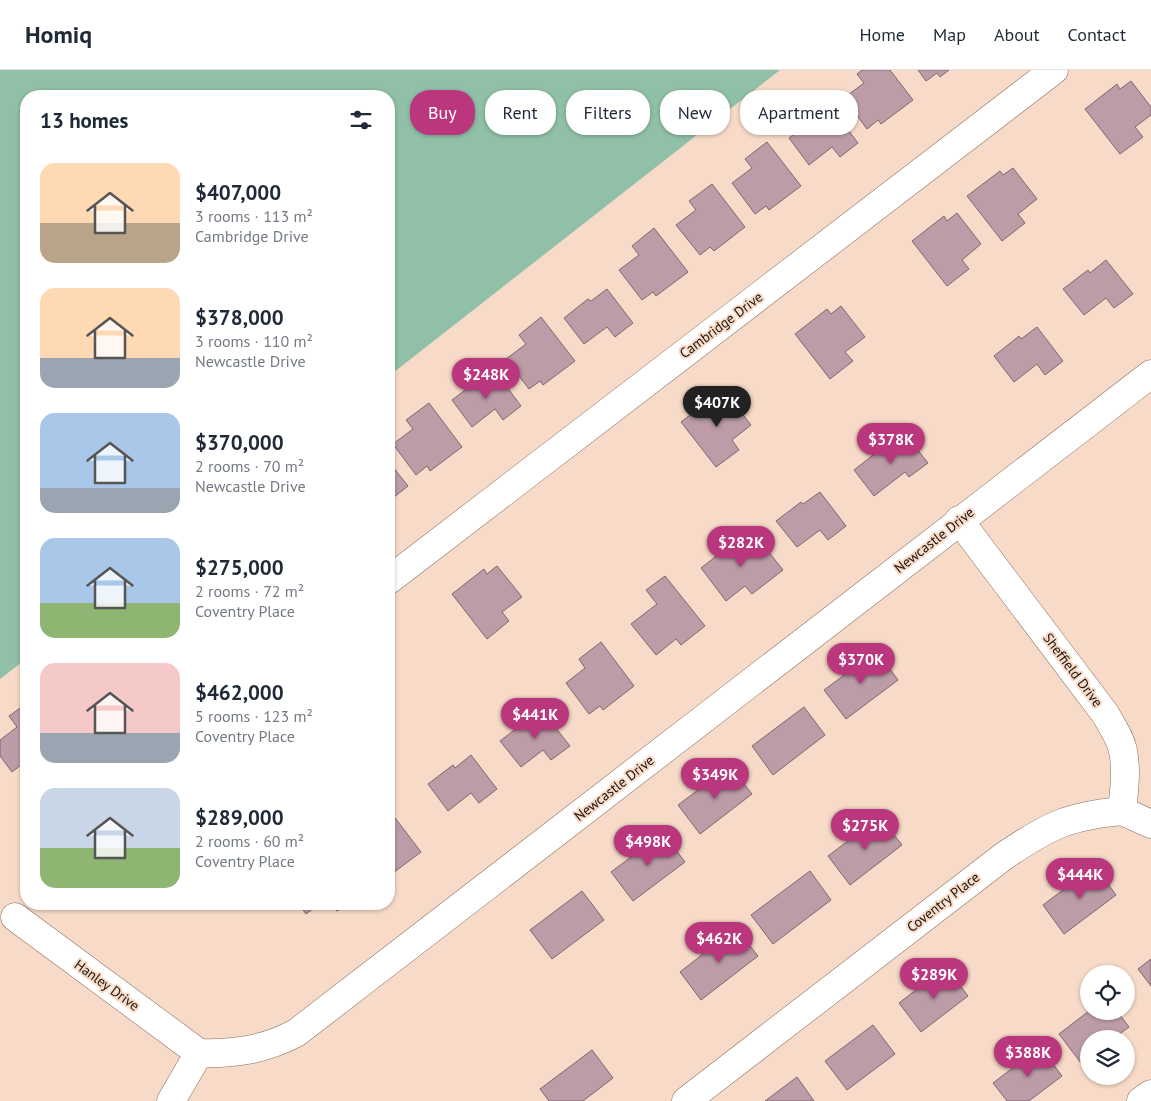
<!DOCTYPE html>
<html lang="en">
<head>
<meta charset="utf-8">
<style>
  body { margin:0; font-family:"PT Sans",sans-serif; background:#f2f2f3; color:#1f2937; height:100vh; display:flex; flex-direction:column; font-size:19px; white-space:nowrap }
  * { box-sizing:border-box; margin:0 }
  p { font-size:16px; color:#747a83 }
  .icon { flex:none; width:28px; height:28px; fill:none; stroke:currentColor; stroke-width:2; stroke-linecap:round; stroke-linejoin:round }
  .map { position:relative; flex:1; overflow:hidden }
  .sheet { position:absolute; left:20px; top:20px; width:375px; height:820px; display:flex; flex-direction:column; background:#fff; border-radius:20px; box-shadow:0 1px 4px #0004 }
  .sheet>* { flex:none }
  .hud { position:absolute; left:410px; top:20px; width:475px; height:45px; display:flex; gap:10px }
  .buttons { position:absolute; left:1080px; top:895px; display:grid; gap:10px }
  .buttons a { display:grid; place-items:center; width:55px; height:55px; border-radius:50%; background:#fff; box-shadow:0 1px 4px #0004; font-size:25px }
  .price { position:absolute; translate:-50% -42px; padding:0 11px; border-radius:18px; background:#bb377d; color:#fff; font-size:16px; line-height:32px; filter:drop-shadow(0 1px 2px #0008) }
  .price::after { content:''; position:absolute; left:50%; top:30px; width:15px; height:11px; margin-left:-8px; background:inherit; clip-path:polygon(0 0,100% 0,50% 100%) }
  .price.selected { background:#222; color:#fff }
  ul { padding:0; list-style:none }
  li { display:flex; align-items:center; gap:15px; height:125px; padding:0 20px }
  li span { display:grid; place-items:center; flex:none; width:140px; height:100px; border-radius:15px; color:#555 }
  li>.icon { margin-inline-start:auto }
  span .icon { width:60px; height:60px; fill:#fffc; stroke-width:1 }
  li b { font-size:21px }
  h2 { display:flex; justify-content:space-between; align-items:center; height:60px; padding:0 20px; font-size:21px }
  .chip { padding:0 18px; border-radius:20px; background:#fff; box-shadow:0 1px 4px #0004; font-size:18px; line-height:45px }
  .chip.selected { background:#bb377d; color:#fff }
  header { display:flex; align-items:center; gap:30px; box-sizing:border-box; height:70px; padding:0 25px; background:#fff; border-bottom:1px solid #e0e1e3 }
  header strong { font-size:24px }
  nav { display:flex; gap:28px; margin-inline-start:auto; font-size:18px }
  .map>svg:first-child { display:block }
</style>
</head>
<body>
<header>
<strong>Homiq</strong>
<nav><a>Home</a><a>Map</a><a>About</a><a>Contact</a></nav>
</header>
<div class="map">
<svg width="1151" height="1031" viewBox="0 0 1151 1031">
  <rect width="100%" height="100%" fill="#f7dac7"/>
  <!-- green -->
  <polygon fill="#90c0a8" points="0,0 780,0 389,306 389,26 26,26 26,589 0,609"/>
  <!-- building -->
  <g fill="#bc9ca7" stroke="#83656f">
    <polygon points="862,0 890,0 913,30 881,54 878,50 867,59 844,28 864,13 857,4"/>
    <polygon points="918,0 949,0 940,7 937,3 926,11"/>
    <polygon points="1131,11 1151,37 1151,45 1135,57 1143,67 1120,84 1085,39 1117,14 1120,19"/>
    <polygon points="832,39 858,73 840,87 832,77 809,95 789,68 814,49 816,52"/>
    <polygon points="767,72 801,116 769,140 766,136 755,144 732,113 752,98 745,89"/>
    <polygon points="1013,98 1037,129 1018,144 1025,153 1002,171 967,126 1000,101 1003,105"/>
    <polygon points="712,114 745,157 714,181 710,177 700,185 676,155 696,140 689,131"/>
    <polygon points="957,143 981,174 962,190 969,199 947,216 912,171 944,146 947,151"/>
    <polygon points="654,158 688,202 656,226 653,222 642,230 619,200 639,185 632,176"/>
    <polygon points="1106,190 1133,224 1114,238 1106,228 1084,245 1063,219 1088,200 1090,203"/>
    <polygon points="607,219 633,253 615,267 607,257 584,274 564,248 588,229 591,231"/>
    <polygon points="841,236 865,267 845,282 853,291 830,309 795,264 827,239 831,244"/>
    <polygon points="541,247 575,291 543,315 540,311 529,319 506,289 526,274 519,265"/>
    <polygon points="1037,257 1063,291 1045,305 1037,294 1014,312 994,286 1019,266 1021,269"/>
    <polygon points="495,301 521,336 503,350 495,339 472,357 452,330 477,311 479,314"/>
    <polygon points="727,324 751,355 732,370 739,380 716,397 681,352 713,327 717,332"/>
    <polygon points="429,333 462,377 430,401 427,396 416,405 393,374 413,359 406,350"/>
    <polygon points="905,364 928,393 909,407 905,402 874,426 854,400 887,374 889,376"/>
    <polygon points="389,392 408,416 389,431"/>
    <polygon points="820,422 846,456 828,470 820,460 797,477 776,451 801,432 803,434"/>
    <polygon points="746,463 763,485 768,481 783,500 752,524 745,516 726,531 701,498"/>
    <polygon points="497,496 522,527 502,542 509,551 487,569 452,524 484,499 487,504"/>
    <polygon points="665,506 705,556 681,575 676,569 656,585 631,554 657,534 646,520"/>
    <polygon points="601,572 634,616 603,640 600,636 589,644 566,613 585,598 579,589"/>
    <polygon points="877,581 898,610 846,649 824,620"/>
    <polygon points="26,634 26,691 12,702 0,686 0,670 17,657 9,646"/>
    <polygon points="804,637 825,665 773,705 752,676"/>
    <polygon points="543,642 570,676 551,690 543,680 521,697 500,671 525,652 527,654"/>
    <polygon points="471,685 497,719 479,733 471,723 448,741 428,714 453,695 455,698"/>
    <polygon points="730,696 752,724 700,764 678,735"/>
    <polygon points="389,740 421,782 389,806"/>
    <polygon points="880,747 902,775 850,815 828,786"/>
    <polygon points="663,763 685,792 633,831 611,802"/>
    <polygon points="1095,796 1116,825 1064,864 1043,835"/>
    <polygon points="810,801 831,830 773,874 751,845"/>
    <polygon points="582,821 604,850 552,889 530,860"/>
    <polygon points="299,834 320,834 306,844"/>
    <polygon points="331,834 347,834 337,841"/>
    <polygon points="736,858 758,886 701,930 680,902"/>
    <polygon points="1151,889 1151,916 1138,899"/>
    <polygon points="946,897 968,926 921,962 899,933"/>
    <polygon points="1089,941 1117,941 1129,957 1113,969 1089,969 1089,987 1081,993 1059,964"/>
    <polygon points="873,955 895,984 847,1020 825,991"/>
    <polygon points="1040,977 1062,1006 1029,1031 1007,1031 993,1013"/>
    <polygon points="592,980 613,1008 583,1031 549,1031 540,1019"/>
    <polygon points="797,1007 814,1031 765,1031"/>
  </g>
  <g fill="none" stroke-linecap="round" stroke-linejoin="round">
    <defs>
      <g id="minor">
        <path d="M959,450L1106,645C1112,657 1121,668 1123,681C1127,701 1124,722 1122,741L1151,754"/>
        <polyline points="389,510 1054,0"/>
        <polyline points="15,847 199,983"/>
        <path d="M199,983C234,984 264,980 296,963L1151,304"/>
        <polyline points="171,1031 199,983"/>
        <path d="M686,1031L1004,786C1048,756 1068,746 1122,741"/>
        <polyline points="1141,1031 1151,1024"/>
      </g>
    </defs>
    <!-- minor casing -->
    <use href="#minor" stroke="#89705f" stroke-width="29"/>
    <!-- minor -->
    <use href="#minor" stroke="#fff" stroke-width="28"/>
  </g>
  <g text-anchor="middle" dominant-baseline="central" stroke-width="4" stroke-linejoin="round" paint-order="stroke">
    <!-- street labels -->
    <g font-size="14" fill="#1d140d" stroke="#f7dac7">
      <text transform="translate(721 255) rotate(-37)">Cambridge Drive</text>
      <text transform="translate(934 470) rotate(-38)">Newcastle Drive</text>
      <text transform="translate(1073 600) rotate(53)">Sheffield Drive</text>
      <text transform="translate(614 718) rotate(-38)">Newcastle Drive</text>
      <text transform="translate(943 832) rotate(-38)">Coventry Place</text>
      <text transform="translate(107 915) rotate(36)">Hanley Drive</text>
    </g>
  </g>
</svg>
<div class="buttons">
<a><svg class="icon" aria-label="locate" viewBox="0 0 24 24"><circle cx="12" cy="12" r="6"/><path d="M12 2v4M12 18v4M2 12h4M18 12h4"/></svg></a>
<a><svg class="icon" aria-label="layers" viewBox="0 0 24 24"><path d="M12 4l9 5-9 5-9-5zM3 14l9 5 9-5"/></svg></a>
</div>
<b class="price" style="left:486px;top:330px">$248K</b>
<b class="price selected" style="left:717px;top:358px">$407K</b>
<b class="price" style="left:891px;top:395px">$378K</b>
<b class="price" style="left:741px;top:498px">$282K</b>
<b class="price" style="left:861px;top:615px">$370K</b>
<b class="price" style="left:535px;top:670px">$441K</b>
<b class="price" style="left:715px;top:730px">$349K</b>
<b class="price" style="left:865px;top:781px">$275K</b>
<b class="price" style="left:648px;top:797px">$498K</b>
<b class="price" style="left:1080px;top:830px">$444K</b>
<b class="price" style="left:719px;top:894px">$462K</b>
<b class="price" style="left:934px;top:930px">$289K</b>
<b class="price" style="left:1028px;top:1008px">$388K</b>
<div class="hud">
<a class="chip selected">Buy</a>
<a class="chip">Rent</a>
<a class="chip">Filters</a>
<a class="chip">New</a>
<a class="chip">Apartment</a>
</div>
<section class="sheet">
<h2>13 homes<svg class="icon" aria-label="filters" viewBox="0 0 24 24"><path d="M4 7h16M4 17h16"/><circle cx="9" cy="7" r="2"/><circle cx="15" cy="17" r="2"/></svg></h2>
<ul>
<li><span style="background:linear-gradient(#ffd9b3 60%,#b9a48a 0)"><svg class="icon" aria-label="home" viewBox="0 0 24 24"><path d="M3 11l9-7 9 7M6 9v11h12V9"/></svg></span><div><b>$407,000</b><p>3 rooms · 113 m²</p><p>Cambridge Drive</p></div></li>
<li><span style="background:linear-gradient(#ffd9b3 70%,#9aa5b1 0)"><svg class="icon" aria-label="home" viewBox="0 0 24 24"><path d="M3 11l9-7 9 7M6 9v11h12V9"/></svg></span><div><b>$378,000</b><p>3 rooms · 110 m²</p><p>Newcastle Drive</p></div></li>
<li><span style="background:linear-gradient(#a9c7e8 75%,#9aa5b1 0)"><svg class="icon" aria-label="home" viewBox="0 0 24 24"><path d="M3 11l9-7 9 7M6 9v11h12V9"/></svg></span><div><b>$370,000</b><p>2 rooms · 70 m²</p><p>Newcastle Drive</p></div></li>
<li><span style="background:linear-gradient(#a9c7e8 65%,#8fb573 0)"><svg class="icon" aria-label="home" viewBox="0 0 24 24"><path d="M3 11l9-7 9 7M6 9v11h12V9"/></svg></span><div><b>$275,000</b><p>2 rooms · 72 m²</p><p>Coventry Place</p></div></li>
<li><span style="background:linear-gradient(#f6c9c9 70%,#9aa5b1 0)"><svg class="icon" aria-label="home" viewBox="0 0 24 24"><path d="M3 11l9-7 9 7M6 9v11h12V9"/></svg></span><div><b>$462,000</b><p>5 rooms · 123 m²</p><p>Coventry Place</p></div></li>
<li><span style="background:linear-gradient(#c9d6e8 60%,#8fb573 0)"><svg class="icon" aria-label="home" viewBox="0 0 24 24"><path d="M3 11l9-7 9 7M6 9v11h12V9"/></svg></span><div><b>$289,000</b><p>2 rooms · 60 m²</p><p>Coventry Place</p></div></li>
</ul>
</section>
</div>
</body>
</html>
